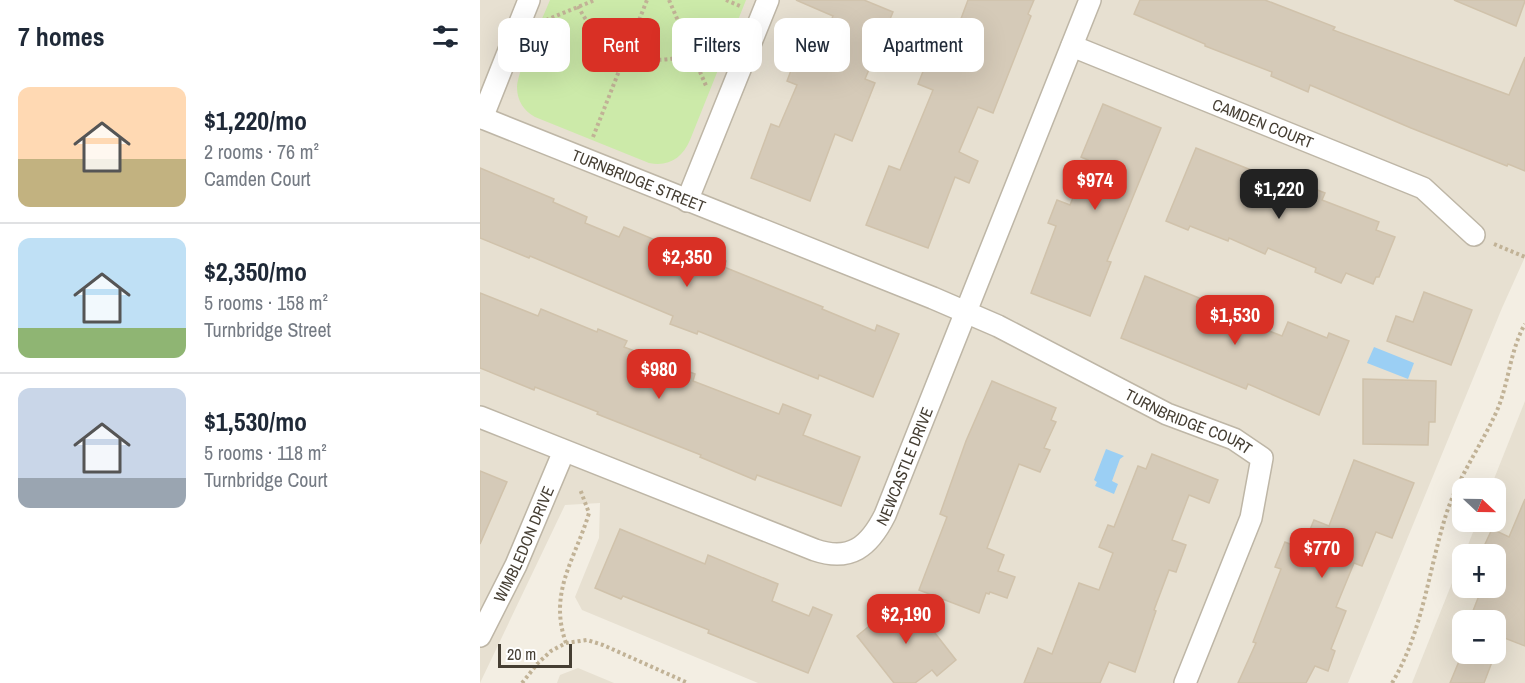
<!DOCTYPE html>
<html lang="en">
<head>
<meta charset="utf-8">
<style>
  body { margin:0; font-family:"Archivo Narrow",sans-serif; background:#f2f2f3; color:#1f2937; height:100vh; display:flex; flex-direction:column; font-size:22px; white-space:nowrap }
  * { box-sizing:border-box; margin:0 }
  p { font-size:20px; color:#747a83 }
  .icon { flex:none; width:33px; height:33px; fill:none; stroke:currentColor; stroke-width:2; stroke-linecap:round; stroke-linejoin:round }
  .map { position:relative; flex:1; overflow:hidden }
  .sheet { display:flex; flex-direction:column; background:#fff; width:480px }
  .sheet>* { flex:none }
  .banner { position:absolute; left:18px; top:18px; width:570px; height:54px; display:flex; gap:12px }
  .needle { width:39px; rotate:112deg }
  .buttons { position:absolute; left:972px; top:478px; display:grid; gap:12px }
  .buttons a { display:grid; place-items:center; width:54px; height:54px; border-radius:12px; background:#fff; box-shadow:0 6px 24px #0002; font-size:30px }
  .scale { position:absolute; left:18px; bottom:15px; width:74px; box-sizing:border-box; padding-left:6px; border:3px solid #453e33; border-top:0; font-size:16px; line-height:21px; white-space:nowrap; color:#453e33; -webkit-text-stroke:4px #fff; paint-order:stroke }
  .price { position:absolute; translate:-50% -51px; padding:0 14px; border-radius:12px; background:#d93025; color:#fff; font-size:20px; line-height:39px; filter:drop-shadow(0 2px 3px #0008) }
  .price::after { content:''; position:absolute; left:50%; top:36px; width:18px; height:14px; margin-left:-9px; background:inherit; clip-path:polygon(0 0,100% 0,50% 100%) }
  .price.current { background:#222; color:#fff }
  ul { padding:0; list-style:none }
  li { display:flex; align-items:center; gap:18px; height:150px; padding:0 18px }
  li+li { border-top:2px solid #e0e1e3 }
  li span { display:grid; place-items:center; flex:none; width:168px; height:120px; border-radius:12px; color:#555 }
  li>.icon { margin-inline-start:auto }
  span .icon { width:72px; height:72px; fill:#fffc; stroke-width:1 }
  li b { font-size:26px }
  h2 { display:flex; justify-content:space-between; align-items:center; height:72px; padding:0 18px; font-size:26px }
  .tag { padding:0 21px; border-radius:12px; background:#fff; box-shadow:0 6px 24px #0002; font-size:21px; line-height:54px }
  .tag.current { background:#d93025; color:#fff }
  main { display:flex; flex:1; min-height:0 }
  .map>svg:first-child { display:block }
</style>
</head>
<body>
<main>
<section class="sheet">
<h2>7 homes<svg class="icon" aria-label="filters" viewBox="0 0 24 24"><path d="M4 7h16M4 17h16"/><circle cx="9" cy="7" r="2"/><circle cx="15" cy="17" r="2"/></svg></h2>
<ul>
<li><span style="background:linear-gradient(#ffd9b3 60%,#c2b280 0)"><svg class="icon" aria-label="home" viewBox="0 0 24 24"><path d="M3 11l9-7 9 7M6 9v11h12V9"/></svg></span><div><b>$1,220/mo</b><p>2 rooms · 76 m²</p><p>Camden Court</p></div></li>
<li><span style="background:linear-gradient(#bfe0f5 75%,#8fb573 0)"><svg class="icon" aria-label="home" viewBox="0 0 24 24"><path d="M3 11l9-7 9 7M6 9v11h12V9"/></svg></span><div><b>$2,350/mo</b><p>5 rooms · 158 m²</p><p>Turnbridge Street</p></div></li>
<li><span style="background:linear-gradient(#c9d6e8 75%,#9aa5b1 0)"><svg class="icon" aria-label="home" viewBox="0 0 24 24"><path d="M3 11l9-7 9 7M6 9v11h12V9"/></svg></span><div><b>$1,530/mo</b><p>5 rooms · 118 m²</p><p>Turnbridge Court</p></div></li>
</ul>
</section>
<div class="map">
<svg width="1045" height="683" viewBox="0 0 1045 683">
  <rect width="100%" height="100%" fill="#f3eee3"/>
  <!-- residential -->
  <g fill="#e7e0d1" fill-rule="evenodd">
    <polygon points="0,0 1045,0 1045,257 1022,308 868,683 278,683 102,610 95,597 119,538 120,503 85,505 0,683"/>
    <path d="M1045,401V683H932L982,558V588H1016V555H984L997,522H1016V489H1010ZM982,621H1016V654H982Z"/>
    <polygon points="98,668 134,683 77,683 80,675"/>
  </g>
  <!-- green -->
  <path fill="#cceaa9" d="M70,0H266L210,140C202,158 189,167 169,163L55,117C44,111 37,101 37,87C38,69 62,20 70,0Z"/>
  <!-- water -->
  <g fill="#9bcff4">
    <polygon points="894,347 934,363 928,379 887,363"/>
    <polygon points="626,449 644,456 640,459 632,481 638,484 634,494 615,486 617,482 614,480"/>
  </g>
  <!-- building -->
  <g fill="#d5cab8" stroke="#d0c2ab" stroke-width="1.5">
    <polygon points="316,0 384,0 413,12 385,79 395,83 372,141 355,134 330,201 271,178 291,124 299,127 317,85 307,81 318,52 335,59 353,16"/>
    <polygon points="488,0 554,0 548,14 551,16 513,113 498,107 479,152 498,161 489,183 475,177 448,248 386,225 409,166 420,170 453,90 438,84 446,64 451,66 466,28 476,32"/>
    <polygon points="660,0 785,0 855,27 853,30 1029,95 1045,57 1045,171 1028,164 1027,166 931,128 830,85 828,92 791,76 792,72 725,46 725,44 654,14"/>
    <polygon points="974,0 1045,0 1045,1 1036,26"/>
    <polygon points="623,104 681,128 627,261 631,262 610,316 551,293 576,226 568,223 577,200 590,205 608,160 601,157"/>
    <polygon points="716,148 776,172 773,179 816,198 822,184 845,193 842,200 899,222 896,230 915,237 899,277 896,277 893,284 866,273 861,283 835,272 836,268 788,248 785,254 749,238 748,241 710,226 708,230 686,221"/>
    <polygon points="0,168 74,199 73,202 107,217 105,223 139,237 144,227 199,250 201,244 246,261 244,267 343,307 342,309 395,331 397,325 419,334 393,397 339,375 338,379 218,331 217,334 190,324 193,316 50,256 49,258 0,238"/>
    <polygon points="665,276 724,300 722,305 802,336 808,322 847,338 849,333 869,341 839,415 768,384 766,389 641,338"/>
    <polygon points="944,292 992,310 971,365 907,341 916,316 933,322"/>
    <polygon points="0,293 58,316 61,309 117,332 118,329 147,341 144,347 215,374 213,381 299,414 303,404 331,415 323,435 380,457 361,506 277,475 275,480 220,457 221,455 117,414 118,412 55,387 54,390 0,368"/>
    <polygon points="883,379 956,381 955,422 949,422 948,445 883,444"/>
    <polygon points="512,381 576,408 571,420 576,422 564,448 570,450 560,472 539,464 507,548 524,555 518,571 535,577 527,598 510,592 509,594 506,593 499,613 439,590 467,517 460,514 486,441"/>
    <polygon points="672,454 738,480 729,503 709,495 692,540 706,545 696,572 689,570 674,610 676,611 655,672 629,662 620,683 544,683 558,648 572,654 599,583 619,590 633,553 619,547 628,525 634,527 658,466 666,469"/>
    <polygon points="874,460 934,483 912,538 896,532 882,566 874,563 856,607 866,611 851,649 855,651 848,671 835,666 826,683 758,683 776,643 773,642 801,569 795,567 805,542 822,549 834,520 849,526"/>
    <polygon points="0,471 27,482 0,544"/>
    <polygon points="1045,499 1045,646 1022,637 1016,653 1016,621 989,621 1002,588 1016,588 1016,555 1000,555 1012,529 1029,537"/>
    <polygon points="140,529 225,564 228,555 298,584 292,601 329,616 333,607 352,615 328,673 228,633 229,630 143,596 141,599 115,588"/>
    <polygon points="426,596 476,660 457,676 452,670 435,683 414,683 377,636"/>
    <polygon points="982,654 1015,654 1004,683 970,683"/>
  </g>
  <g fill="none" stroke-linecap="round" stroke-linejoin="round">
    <defs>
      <g id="street">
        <path id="s1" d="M592,46L943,188L994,235"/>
        <path id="s2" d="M0,117L453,298L518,326L687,414L754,439L782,458L771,518L705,683"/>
        <polyline points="2,118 49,0"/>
        <polyline points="207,201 288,0"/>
        <path id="s3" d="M0,417L335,550C370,562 389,547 405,515L610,0"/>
        <path id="s4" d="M0,636L36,565L84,451"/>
      </g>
    </defs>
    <!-- street casing -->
    <use href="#street" stroke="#beb6a6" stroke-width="24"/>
    <!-- path -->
    <g stroke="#c1b296" stroke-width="4" stroke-dasharray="3 3" stroke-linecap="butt">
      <polyline points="189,0 227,88"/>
      <polyline points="246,0 260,6"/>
      <path d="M98,6C120,50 165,72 212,53"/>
      <polyline points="66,20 115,0"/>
      <polyline points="113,137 167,0"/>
      <polyline points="1014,244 1045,257"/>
      <path d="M86,643C68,592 95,560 109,513L100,489"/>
      <polyline points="42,683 58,663 71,651 86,643 107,640 123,645 208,683"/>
      <path d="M912,683C942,633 948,574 965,518C976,481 999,449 1015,415C1029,386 1029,352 1045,324"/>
    </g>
    <!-- street -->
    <use href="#street" stroke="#fff" stroke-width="21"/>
  </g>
  <g text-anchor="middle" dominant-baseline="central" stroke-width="4.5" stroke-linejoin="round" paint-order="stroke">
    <!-- street labels -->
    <g font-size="16" fill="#453e33" stroke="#fff">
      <text stroke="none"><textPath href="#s1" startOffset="206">CAMDEN COURT</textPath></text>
      <text stroke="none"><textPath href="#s2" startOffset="171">TURNBRIDGE STREET</textPath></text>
      <text stroke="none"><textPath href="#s2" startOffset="772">TURNBRIDGE COURT</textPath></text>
      <text stroke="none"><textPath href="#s3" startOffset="501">NEWCASTLE DRIVE</textPath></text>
      <text stroke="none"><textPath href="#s4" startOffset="102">WIMBLEDON DRIVE</textPath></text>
    </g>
  </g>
</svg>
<div class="buttons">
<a><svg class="needle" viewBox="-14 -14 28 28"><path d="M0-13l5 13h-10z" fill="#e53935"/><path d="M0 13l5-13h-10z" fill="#747a83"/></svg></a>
<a>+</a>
<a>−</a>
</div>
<div class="scale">20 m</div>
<b class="price" style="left:615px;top:211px">$974</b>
<b class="price current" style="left:799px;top:220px">$1,220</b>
<b class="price" style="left:207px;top:288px">$2,350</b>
<b class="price" style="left:755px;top:346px">$1,530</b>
<b class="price" style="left:179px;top:400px">$980</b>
<b class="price" style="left:842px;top:579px">$770</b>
<b class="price" style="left:426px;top:645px">$2,190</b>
<div class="banner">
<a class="tag">Buy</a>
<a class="tag current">Rent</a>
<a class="tag">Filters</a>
<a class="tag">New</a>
<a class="tag">Apartment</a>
</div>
</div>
</main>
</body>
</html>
